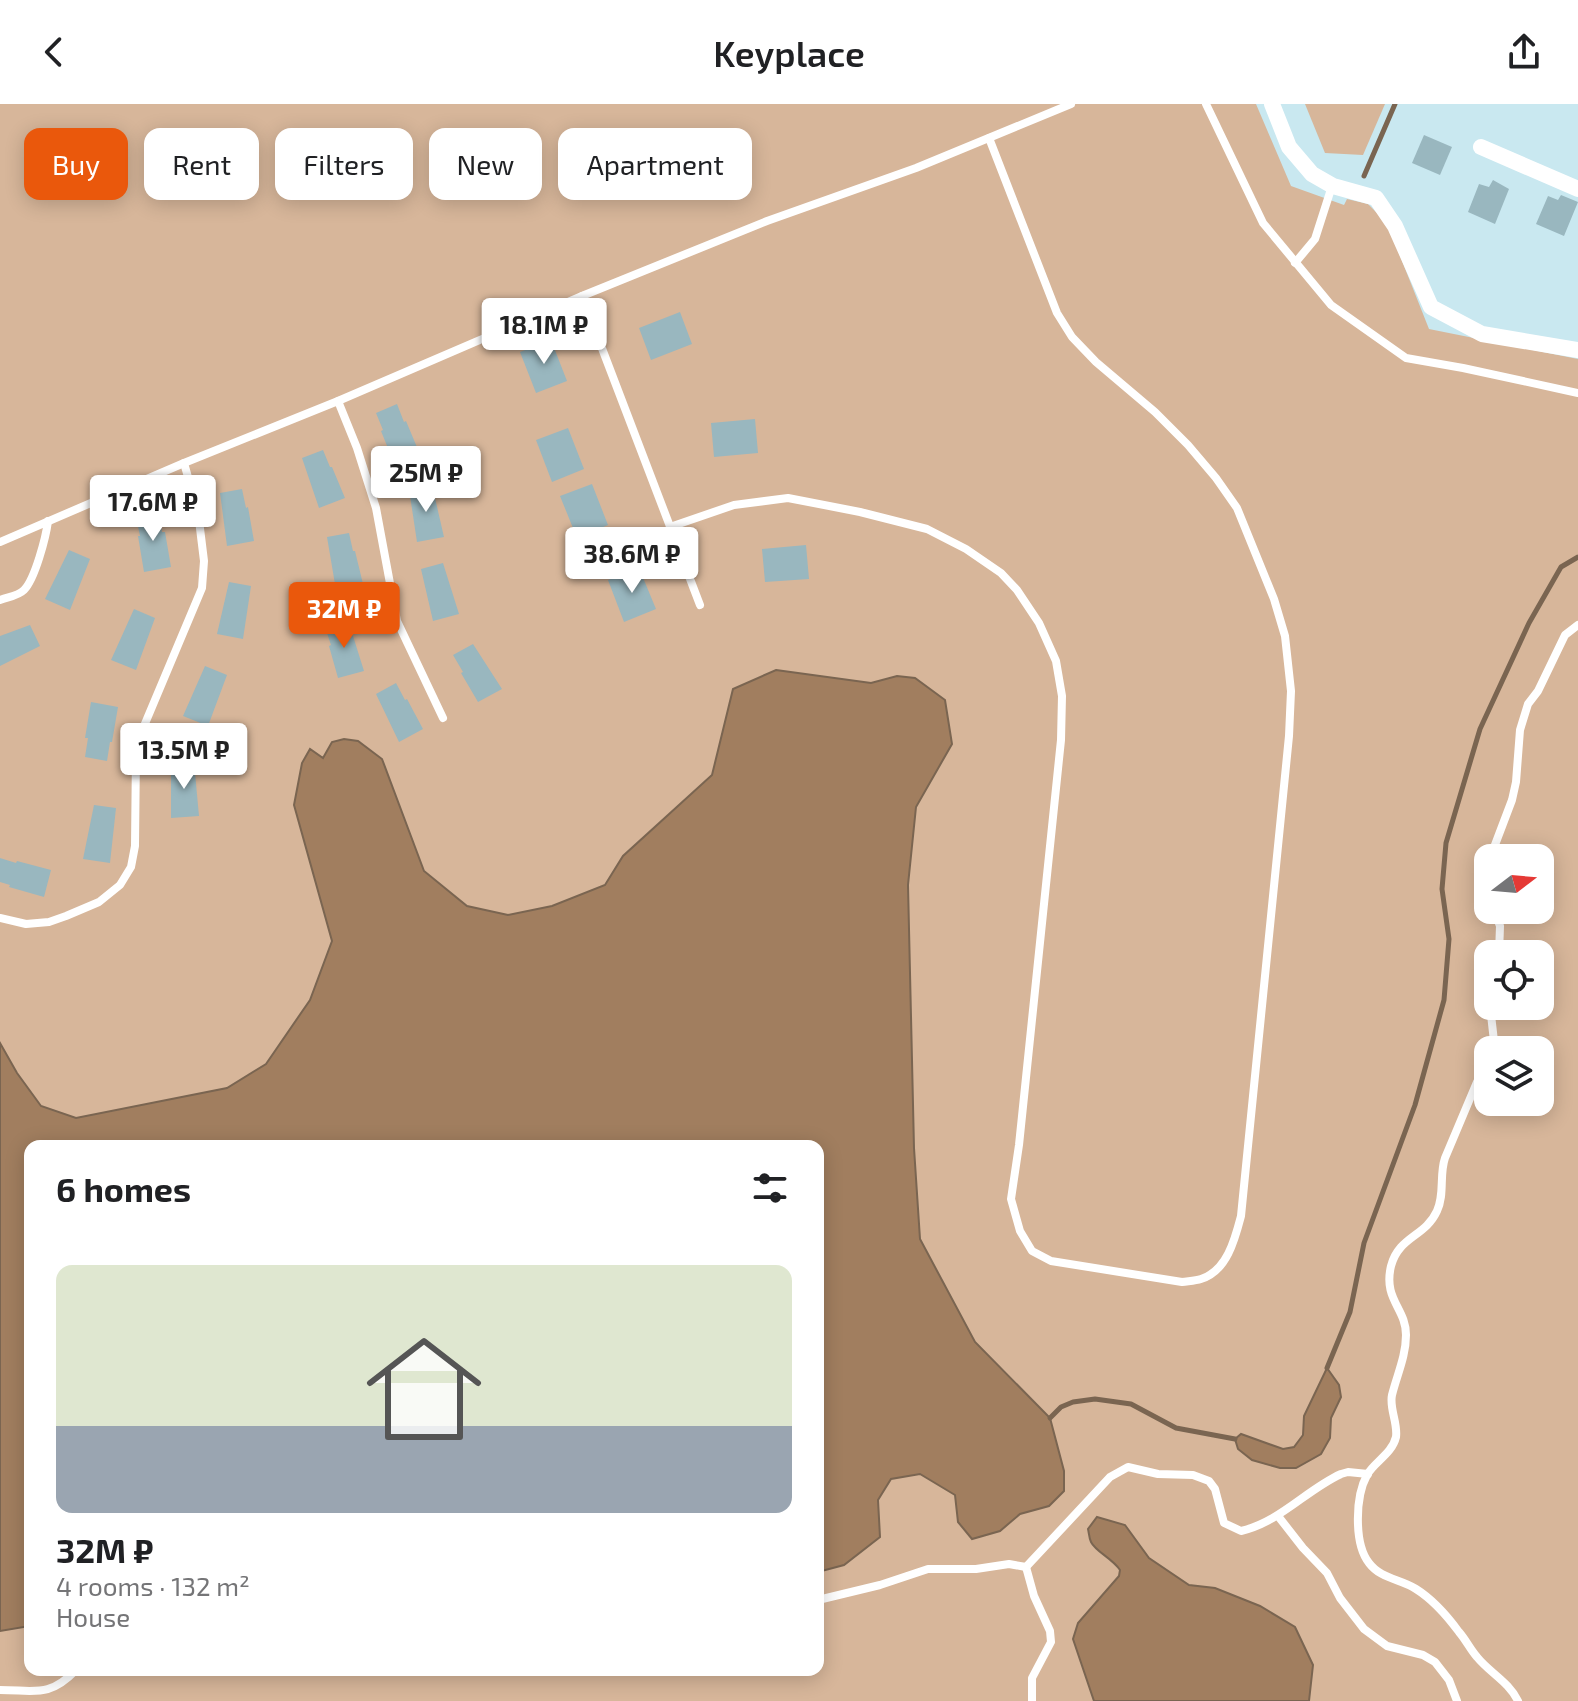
<!DOCTYPE html>
<html lang="en">
<head>
<meta charset="utf-8">
<style>
  body { margin:0; font-family:"Exo 2",sans-serif; background:#f6f6f6; color:#202124; height:100vh; display:flex; flex-direction:column; font-size:30px; white-space:nowrap }
  * { box-sizing:border-box; margin:0 }
  p { font-size:26px; color:#757577 }
  .icon { flex:none; width:44px; height:44px; fill:none; stroke:currentColor; stroke-width:2; stroke-linecap:round; stroke-linejoin:round }
  .map { position:relative; flex:1; overflow:hidden }
  .sheet { position:absolute; left:24px; top:1036px; width:800px; height:536px; display:flex; flex-direction:column; background:#fff; border-radius:16px; box-shadow:0 4px 20px #0003 }
  .sheet>* { flex:none }
  .guide { position:absolute; left:24px; top:24px; width:800px; height:72px; display:flex; gap:16px }
  .needle { width:52px; rotate:74deg }
  .controls { position:absolute; left:1474px; top:740px; display:grid; gap:16px }
  .controls a { display:grid; place-items:center; width:80px; height:80px; border-radius:16px; background:#fff; box-shadow:0 4px 20px #0003; font-size:40px }
  .price { position:absolute; translate:-50% -68px; padding:0 18px; border-radius:8px; background:#fff; color:#222; font-size:26px; line-height:52px; filter:drop-shadow(0 2px 4px #0008) }
  .price::after { content:''; position:absolute; left:50%; top:48px; width:24px; height:18px; margin-left:-12px; background:inherit; clip-path:polygon(0 0,100% 0,50% 100%) }
  .price.selected { background:#ea580c; color:#fff }
  ul { padding:0; list-style:none }
  li { display:grid; align-content:center; gap:16px; height:424px; padding:0 32px }
  li+li { border-top:2px solid #e0e0e0 }
  li span { display:grid; place-items:center; height:248px; border-radius:16px; color:#555 }
  li>.icon { margin-inline-start:auto }
  span .icon { width:144px; height:144px; fill:#fffc; stroke-width:1 }
  li b { font-size:34px }
  h2 { display:flex; justify-content:space-between; align-items:center; height:96px; padding:0 32px; font-size:34px }
  .tag { padding:0 28px; border-radius:16px; background:#fff; box-shadow:0 4px 20px #0003; font-size:28px; line-height:72px }
  .tag.selected { background:#ea580c; color:#fff }
  header { display:flex; justify-content:space-between; align-items:center; height:104px; padding:0 32px; background:#fff; font-size:36px; font-weight:600 }
  .map>svg:first-child { display:block }
</style>
</head>
<body>
<header><svg class="icon" aria-label="back" viewBox="0 0 24 24"><path d="M15 5l-7 7 7 7"/></svg>Keyplace<svg class="icon" aria-label="share" viewBox="0 0 24 24"><path d="M12 15V3M7 8l5-5 5 5M5 13v7h14v-7"/></svg></header>
<div class="map">
<svg width="1578" height="1597" viewBox="0 0 1578 1597">
  <rect width="100%" height="100%" fill="#c9e8f0"/>
  <!-- green -->
  <g fill="#d7b69a" fill-rule="evenodd">
    <path d="M0,0H1256L1291,82L1344,101L1347,95L1368,100L1387,119L1429,225L1578,255V1597H0ZM1488,754H1540V806H1488ZM1488,850H1540V902H1488ZM1488,946H1540V998H1488ZM30,1042H818V1566H30Z"/>
    <polygon points="1305,0 1385,0 1363,51 1325,49"/>
  </g>
  <!-- water -->
  <g fill="#a17e5f" stroke="#7a6551" stroke-width="2">
    <polygon points="776,566 871,579 897,572 915,574 945,596 952,640 916,703 908,781 914,1044 920,1135 975,1238 1050,1314 1064,1367 1064,1387 1049,1402 1020,1410 1000,1427 972,1435 958,1418 955,1391 920,1370 891,1375 878,1396 880,1433 844,1461 818,1468 818,1042 30,1042 30,1522 0,1527 0,939 17,969 41,1002 76,1014 227,984 266,960 310,896 332,837 294,701 302,659 310,645 323,654 332,638 344,635 358,637 382,655 424,767 467,802 508,811 552,802 605,781 623,752 712,671 733,585"/>
    <polygon points="1327,1264 1339,1281 1341,1293 1331,1314 1330,1334 1321,1350 1296,1364 1280,1364 1252,1356 1238,1345 1235,1335 1241,1330 1283,1345 1294,1343 1303,1331 1304,1312"/>
    <path d="M1097,1413L1125,1421L1149,1454L1189,1481L1215,1484L1260,1502L1295,1523L1313,1561L1309,1597H1094L1073,1535L1078,1519L1119,1472L1120,1466C1112,1454 1096,1448 1091,1438C1089,1434 1089,1429 1088,1425Z"/>
  </g>
  <g fill="none" stroke-linecap="round" stroke-linejoin="round">
    <!-- stream -->
    <g stroke="#7a6551" stroke-width="5">
      <polyline points="1364,72 1395,0"/>
      <polyline points="1327,1264 1350,1208 1364,1139 1415,1001 1444,896 1449,835 1442,785 1446,739 1480,625 1529,519 1561,463 1578,453"/>
      <polyline points="1050,1314 1061,1303 1073,1298 1095,1295 1131,1300 1176,1324 1235,1335"/>
    </g>
  </g>
  <!-- building -->
  <g fill="#99b7bf">
    <polygon points="1424,31 1452,43 1440,71 1412,59"/>
    <polygon points="1493,76 1509,85 1495,120 1468,108 1479,80 1489,83"/>
    <polygon points="1561,91 1578,98 1564,132 1536,120 1548,92 1558,96"/>
    <polygon points="680,208 692,240 651,256 639,224"/>
    <polygon points="551,236 567,277 536,289 520,248"/>
    <polygon points="397,300 404,318 406,317 419,348 394,359 381,327 383,326 376,309"/>
    <polygon points="755,315 758,349 714,353 711,319"/>
    <polygon points="568,324 584,365 552,378 536,336"/>
    <polygon points="323,346 330,363 332,363 345,394 319,404 302,354"/>
    <polygon points="592,380 608,421 577,434 560,392"/>
    <polygon points="432,381 444,433 417,438 409,385"/>
    <polygon points="242,385 246,404 248,403 254,437 227,442 220,389"/>
    <polygon points="159,409 162,428 165,428 171,463 144,468 138,432 140,432 136,413"/>
    <polygon points="349,429 353,447 355,447 363,480 336,486 327,433"/>
    <polygon points="806,441 809,475 765,478 762,445"/>
    <polygon points="69,446 90,455 70,506 45,495"/>
    <polygon points="443,459 459,510 433,517 421,465"/>
    <polygon points="639,464 656,505 624,518 608,476"/>
    <polygon points="229,478 251,482 243,535 217,530"/>
    <polygon points="134,505 155,514 136,566 111,556"/>
    <polygon points="348,516 364,567 338,574 329,542 331,541 325,523"/>
    <polygon points="30,521 40,542 0,562 0,532"/>
    <polygon points="473,540 502,585 478,598 461,569 463,568 453,551"/>
    <polygon points="205,562 227,571 208,622 183,612"/>
    <polygon points="396,579 405,596 407,595 423,625 399,638 376,590"/>
    <polygon points="91,598 118,603 112,638 110,638 107,657 85,653 88,634 85,634"/>
    <polygon points="194,658 199,712 171,714 171,659"/>
    <polygon points="94,701 116,704 110,759 83,755"/>
    <polygon points="0,754 16,759 17,757 51,766 44,793 9,783 10,781 0,778"/>
  </g>
  <g fill="none" stroke-linecap="round" stroke-linejoin="round">
    <!-- lane -->
    <g stroke="#fff" stroke-width="8">
      <polyline points="1206,0 1263,119 1331,201 1406,254 1463,264 1578,289"/>
      <polyline points="1295,159 1315,135 1332,82"/>
      <polyline points="582,192 700,501"/>
      <polyline points="338,297 357,344 376,404 397,517 443,614"/>
      <path d="M670,423L734,401L788,394L860,408L927,425L966,445L1001,469L1017,486L1039,519L1056,557L1062,592L1061,636L1019,1041L1011,1095L1020,1127L1032,1147L1051,1157L1182,1178C1188,1177 1195,1177 1201,1175C1227,1167 1235,1135 1241,1112L1289,632L1291,587L1285,532L1274,495L1237,404L1216,374L1188,341L1155,308L1096,258L1072,233L1057,209L989,34"/>
      <polyline points="0,438 184,359 338,297 582,192 767,117 916,64 1071,0"/>
      <path d="M0,496C8,493 18,492 24,486C35,475 46,433 48,417"/>
      <polyline points="1490,754 1512,696 1516,678 1520,626 1528,600 1538,587 1565,531 1578,521"/>
      <polyline points="1488,759 1486,768 1488,786"/>
      <polyline points="1494,806 1500,822 1499,850"/>
      <polyline points="0,814 26,820 49,818 66,812 99,798 120,781 131,763 135,742 136,648 144,622 202,484 204,457 198,408 184,359"/>
      <polyline points="1490,902 1495,946"/>
      <path d="M1488,960L1477,978L1445,1054C1439,1071 1445,1090 1437,1107C1425,1133 1399,1132 1391,1162C1383,1196 1406,1204 1406,1231C1406,1252 1397,1271 1392,1291C1389,1304 1398,1319 1396,1333C1392,1350 1374,1358 1367,1371C1355,1393 1354,1440 1369,1459C1381,1475 1400,1475 1416,1485C1432,1495 1448,1513 1459,1528C1466,1536 1470,1545 1477,1553C1490,1569 1509,1578 1518,1597"/>
      <polyline points="1278,1412 1303,1444 1327,1469 1340,1494 1364,1525 1387,1542 1423,1551 1435,1558 1449,1576 1457,1597"/>
      <path d="M1026,1463L1110,1373L1128,1363L1158,1370L1193,1371L1209,1377L1215,1385L1224,1419L1241,1427C1280,1418 1306,1386 1341,1370L1348,1368L1368,1370"/>
      <polyline points="1026,1463 1034,1492 1050,1527 1051,1538 1032,1574 1032,1597"/>
      <polyline points="818,1496 880,1481 928,1465 976,1465 1009,1460 1026,1463"/>
      <path d="M0,1586C35,1586 49,1594 76,1566"/>
    </g>
    <!-- street -->
    <g stroke="#fff" stroke-width="16">
      <polyline points="1272,0 1289,43 1312,70 1333,82 1376,94 1395,122 1431,203 1482,230 1578,246"/>
      <polyline points="1481,43 1578,85"/>
    </g>
  </g>
</svg>
<div class="controls">
<a><svg class="needle" viewBox="-14 -14 28 28"><path d="M0-13l5 13h-10z" fill="#e53935"/><path d="M0 13l5-13h-10z" fill="#757577"/></svg></a>
<a><svg class="icon" aria-label="locate" viewBox="0 0 24 24"><circle cx="12" cy="12" r="6"/><path d="M12 2v4M12 18v4M2 12h4M18 12h4"/></svg></a>
<a><svg class="icon" aria-label="layers" viewBox="0 0 24 24"><path d="M12 4l9 5-9 5-9-5zM3 14l9 5 9-5"/></svg></a>
</div>
<b class="price" style="left:544px;top:262px">18.1M ₽</b>
<b class="price" style="left:426px;top:410px">25M ₽</b>
<b class="price" style="left:153px;top:439px">17.6M ₽</b>
<b class="price" style="left:632px;top:491px">38.6M ₽</b>
<b class="price selected" style="left:344px;top:546px">32M ₽</b>
<b class="price" style="left:184px;top:687px">13.5M ₽</b>
<div class="guide">
<a class="tag selected">Buy</a>
<a class="tag">Rent</a>
<a class="tag">Filters</a>
<a class="tag">New</a>
<a class="tag">Apartment</a>
</div>
<section class="sheet">
<h2>6 homes<svg class="icon" aria-label="filters" viewBox="0 0 24 24"><path d="M4 7h16M4 17h16"/><circle cx="9" cy="7" r="2"/><circle cx="15" cy="17" r="2"/></svg></h2>
<ul>
<li><span style="background:linear-gradient(#dfe7d0 65%,#9aa5b1 0)"><svg class="icon" aria-label="home" viewBox="0 0 24 24"><path d="M3 11l9-7 9 7M6 9v11h12V9"/></svg></span><div><b>32M ₽</b><p>4 rooms · 132 m²</p><p>House</p></div></li>
</ul>
</section>
</div>
</body>
</html>
